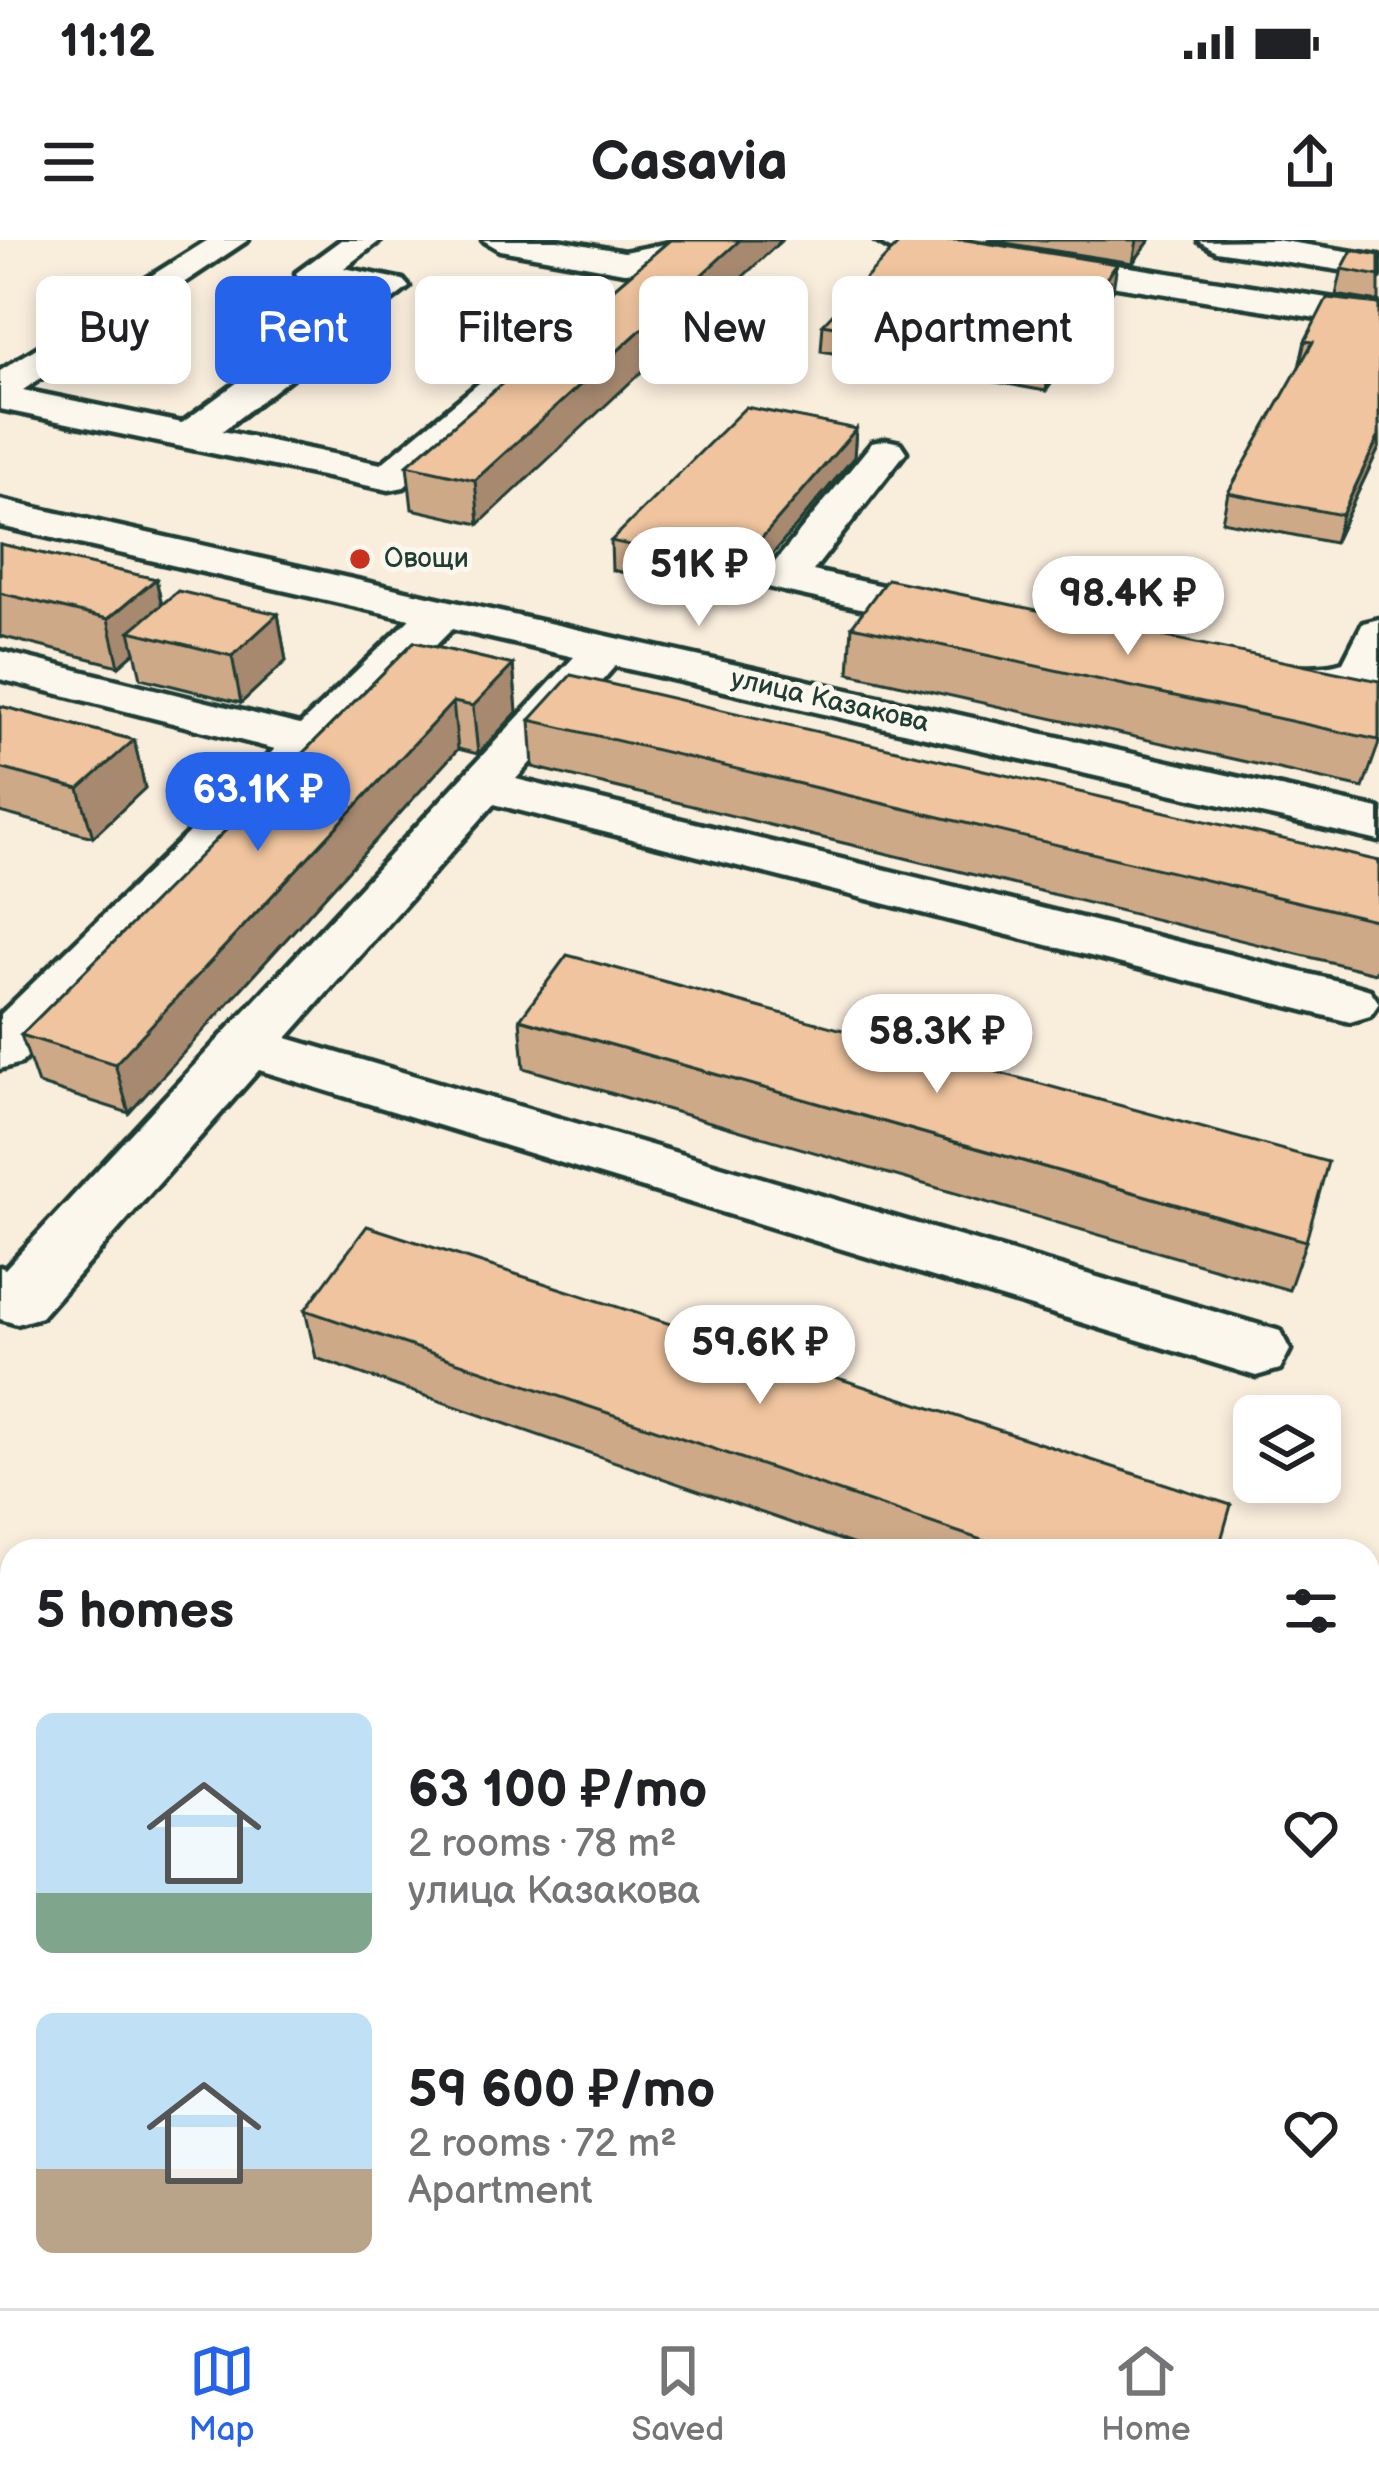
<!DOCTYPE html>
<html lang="en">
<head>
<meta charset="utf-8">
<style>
  body { margin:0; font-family:"Balsamiq Sans",sans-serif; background:#f6f6f6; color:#202124; height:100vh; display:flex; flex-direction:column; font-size:45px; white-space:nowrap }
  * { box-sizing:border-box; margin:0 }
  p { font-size:39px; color:#757577 }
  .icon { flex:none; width:66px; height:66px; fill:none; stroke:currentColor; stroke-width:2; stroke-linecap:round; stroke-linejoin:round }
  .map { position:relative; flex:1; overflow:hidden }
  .details { position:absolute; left:0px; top:1299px; width:1380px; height:771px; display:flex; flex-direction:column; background:#fff; border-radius:36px 36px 0 0; box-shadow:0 6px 18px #0003 }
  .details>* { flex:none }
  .guide { position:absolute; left:36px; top:36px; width:1308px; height:108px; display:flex; gap:24px }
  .buttons { position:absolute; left:1233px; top:1155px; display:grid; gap:24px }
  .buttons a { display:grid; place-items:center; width:108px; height:108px; border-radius:18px; background:#fff; box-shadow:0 6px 18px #0003; font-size:60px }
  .price { position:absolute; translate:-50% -102px; padding:0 27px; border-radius:42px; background:#fff; color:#222; font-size:39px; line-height:78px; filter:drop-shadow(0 3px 6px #0008) }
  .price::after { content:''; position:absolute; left:50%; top:72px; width:36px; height:27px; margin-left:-18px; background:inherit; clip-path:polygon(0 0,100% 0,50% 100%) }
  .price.on { background:#2563eb; color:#fff }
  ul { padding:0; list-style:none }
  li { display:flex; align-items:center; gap:36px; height:300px; padding:0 36px }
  li span { display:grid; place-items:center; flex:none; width:336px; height:240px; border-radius:18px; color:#555 }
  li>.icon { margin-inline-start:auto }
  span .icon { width:144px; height:144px; fill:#fffc; stroke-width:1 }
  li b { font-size:51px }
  h2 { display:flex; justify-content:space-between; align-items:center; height:144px; padding:0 36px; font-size:51px }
  .tag { padding:0 42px; border-radius:18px; background:#fff; box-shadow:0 6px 18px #0003; font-size:42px; line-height:108px }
  .tag.on { background:#2563eb; color:#fff }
  .status { display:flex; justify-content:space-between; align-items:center; height:84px; padding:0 60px; background:#fff; direction:ltr }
  .status svg { height:33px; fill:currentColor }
  header { display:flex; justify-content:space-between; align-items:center; height:156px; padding:0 36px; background:#fff; font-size:54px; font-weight:700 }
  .dock { display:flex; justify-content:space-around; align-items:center; height:168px; border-top:3px solid #e0e0e0; background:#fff; font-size:33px; color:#757577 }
  .dock a { display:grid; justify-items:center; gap:6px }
  .dock .on { color:#2563eb }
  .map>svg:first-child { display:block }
</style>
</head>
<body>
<div class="status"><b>11:12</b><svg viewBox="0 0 49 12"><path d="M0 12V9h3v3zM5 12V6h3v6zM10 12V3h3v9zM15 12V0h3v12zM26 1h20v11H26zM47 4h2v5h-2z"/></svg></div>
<header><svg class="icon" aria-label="menu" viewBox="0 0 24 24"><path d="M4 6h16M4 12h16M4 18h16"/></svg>Casavia<svg class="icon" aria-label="share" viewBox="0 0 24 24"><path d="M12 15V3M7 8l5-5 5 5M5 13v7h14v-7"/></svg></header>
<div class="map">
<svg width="1379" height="2068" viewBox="0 0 1379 2068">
  <rect width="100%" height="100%" fill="#f9eddc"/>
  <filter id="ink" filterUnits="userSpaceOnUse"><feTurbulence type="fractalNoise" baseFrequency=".00833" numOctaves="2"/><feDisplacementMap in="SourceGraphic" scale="24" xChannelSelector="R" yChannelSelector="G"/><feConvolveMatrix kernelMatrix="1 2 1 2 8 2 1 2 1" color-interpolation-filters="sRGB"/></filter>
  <g filter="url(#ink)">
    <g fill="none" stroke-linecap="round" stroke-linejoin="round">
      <defs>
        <g id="minor">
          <polygon points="208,0 248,0 23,150 182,183 361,52 301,40 296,33 341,0 381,0 344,28 403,40 409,47 222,191 381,224 530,101 556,101 562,109 404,247 389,250 0,169 0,131"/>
          <polygon points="483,0 558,0 624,12 685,0 738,0 733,7 654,30 624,32 500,10"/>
          <polygon points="875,0 957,0 1379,66 1379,88 892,10"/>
          <polygon points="1276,0 1379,16 1379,36 1216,11 1199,1"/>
          <polygon points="886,200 900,203 906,212 813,331 975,366 982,376 975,386 959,390 784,351 768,347 762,338 872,203"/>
          <polygon points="0,260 1379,569 1379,601 615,426 516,539 1350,744 1370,750 1379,763 1370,776 1350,782 494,564 287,798 1280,1091 1290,1110 1280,1129 1256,1136 259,830 41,1077 17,1084 0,1079 0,1027 5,1029 574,417 452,389 21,823 0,829 0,775 275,509 0,439 0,411 300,485 410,379 0,286"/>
          <path d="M1379,379V441C1332,457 1291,460 1242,448L1235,438L1242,428C1276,420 1309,433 1343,422L1363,383Z"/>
          <polygon points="1368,1664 1379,1668 1379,1754 1368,1750"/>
        </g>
        <g id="major">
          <polygon points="1379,1516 1379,1642 1368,1647 1368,1520"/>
          <polygon points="1226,2058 1324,2058 1322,2068 1224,2068"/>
        </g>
      </defs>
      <!-- minor casing -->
      <use href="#minor" stroke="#1f3d34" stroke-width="9"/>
      <!-- major casing -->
      <use href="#major" stroke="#1f3d34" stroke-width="9"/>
      <!-- minor -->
      <use href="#minor" fill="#fbf7ec" fill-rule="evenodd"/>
      <!-- major -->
      <use href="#major" fill="#fbf7ec" fill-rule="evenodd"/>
    </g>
    <!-- wall -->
    <g fill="#cea988" stroke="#1f3d34" stroke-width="3">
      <polygon points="670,0 479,284 412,269 407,225"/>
      <polygon points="986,0 1150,0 1133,23"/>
      <polygon points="1379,15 1379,62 1336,55 1342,29"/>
      <polygon points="1113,50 1107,58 1106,67 1046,151 821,111 823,84"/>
      <polygon points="1379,64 1379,208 1334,303 1222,281 1228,253 1299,127 1305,101"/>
      <polygon points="856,189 854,217 735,359 612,330 611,301"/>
      <polygon points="0,304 156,339 162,365 278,374 286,421 241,463 141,438 135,412 119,426 0,396"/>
      <polygon points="852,386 1379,441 1379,503 1363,548 849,433"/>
      <polygon points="414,402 513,425 517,472 478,514 458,509 129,873 38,844 21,795"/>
      <polygon points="0,466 134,500 145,548 93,597 0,572"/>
      <polygon points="530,480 1379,621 1379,723 1375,733 533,527"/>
      <polygon points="520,779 1306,1001 1289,1050 524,828"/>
      <polygon points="305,1070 1218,1311 872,1311 316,1118"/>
      <polygon points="12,1370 12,1546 0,1541 0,1385"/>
    </g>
    <!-- shaded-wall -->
    <g fill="#a7896f" stroke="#1f3d34" stroke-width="3">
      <polygon points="740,0 782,0 479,284 475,240"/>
      <polygon points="1137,0 1150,0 1133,23"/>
      <polygon points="1117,24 1113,50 1107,58 1106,67 1046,151 1050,123"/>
      <polygon points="856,189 854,217 735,359 735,329"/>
      <polygon points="1379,196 1379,208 1334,303 1342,275"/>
      <polygon points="156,339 166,385 130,391 135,412 119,426 108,379"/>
      <polygon points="278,374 286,421 241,463 232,416"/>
      <polygon points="513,425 517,472 478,514 473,466"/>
      <polygon points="453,462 458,509 129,873 115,824"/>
      <polygon points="134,500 145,548 93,597 79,549"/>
    </g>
    <!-- building -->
    <g fill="#efc49e" stroke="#1f3d34" stroke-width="3">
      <polygon points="670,0 740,0 475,240 407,225"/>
      <polygon points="902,0 966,0 1117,24 1105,40 1110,41 1050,123 823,84"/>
      <polygon points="1352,10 1379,15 1379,36 1342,29"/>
      <polygon points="1327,58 1379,64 1379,196 1342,275 1228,253 1313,102 1305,101"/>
      <polygon points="746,167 856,189 735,329 611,301"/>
      <polygon points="0,304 156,339 108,379 0,353"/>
      <polygon points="887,339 1379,441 1379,497 1378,500 852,386"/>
      <polygon points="178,351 278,374 232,416 130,391"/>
      <polygon points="414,402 513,425 473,466 453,462 115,824 21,795"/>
      <polygon points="571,435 1379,621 1379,681 530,480"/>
      <polygon points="0,466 134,500 79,549 0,528"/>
      <polygon points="567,715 1328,922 1306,1001 520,779"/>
      <polygon points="367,986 1231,1265 1218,1311 1014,1311 305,1070"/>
      <polygon points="12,1370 12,1513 0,1508 0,1385"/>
      <polygon points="401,2058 510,2058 531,2068 396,2068"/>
    </g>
  </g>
  <!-- markers -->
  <circle fill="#c8321e" stroke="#fbf7ec" stroke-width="4.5" cx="360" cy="319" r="12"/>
  <g text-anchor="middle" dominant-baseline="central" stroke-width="10" stroke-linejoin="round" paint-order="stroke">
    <!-- far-poi labels -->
    <g font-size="27" fill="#1f3d34" stroke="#fbf7ec" text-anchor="start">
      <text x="384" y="319">Овощи</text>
    </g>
    <!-- far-street labels -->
    <g font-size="27" fill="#1f3d34" stroke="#fbf7ec">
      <text transform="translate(830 461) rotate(13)">улица Казакова</text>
    </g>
  </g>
</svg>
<div class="buttons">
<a><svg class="icon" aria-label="layers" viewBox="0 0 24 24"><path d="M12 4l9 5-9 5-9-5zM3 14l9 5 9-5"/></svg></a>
</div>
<b class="price" style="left:699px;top:389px">51K ₽</b>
<b class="price" style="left:1128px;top:418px">98.4K ₽</b>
<b class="price on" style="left:258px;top:614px">63.1K ₽</b>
<b class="price" style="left:937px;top:856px">58.3K ₽</b>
<b class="price" style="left:760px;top:1167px">59.6K ₽</b>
<div class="guide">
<a class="tag">Buy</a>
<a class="tag on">Rent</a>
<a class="tag">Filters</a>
<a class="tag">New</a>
<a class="tag">Apartment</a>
</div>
<section class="details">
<h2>5 homes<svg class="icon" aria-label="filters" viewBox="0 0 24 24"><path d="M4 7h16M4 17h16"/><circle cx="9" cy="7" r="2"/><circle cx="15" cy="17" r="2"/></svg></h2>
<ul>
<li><span style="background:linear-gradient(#bfe0f5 75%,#7fa58c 0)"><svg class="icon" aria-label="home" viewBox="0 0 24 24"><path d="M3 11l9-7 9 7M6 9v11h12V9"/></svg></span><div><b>63 100 ₽/mo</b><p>2 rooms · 78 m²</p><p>улица Казакова</p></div><svg class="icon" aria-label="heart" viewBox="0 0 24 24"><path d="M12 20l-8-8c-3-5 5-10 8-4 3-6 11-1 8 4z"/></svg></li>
<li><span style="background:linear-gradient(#bfe0f5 65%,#b9a48a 0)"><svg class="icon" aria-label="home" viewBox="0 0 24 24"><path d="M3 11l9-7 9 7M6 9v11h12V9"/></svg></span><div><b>59 600 ₽/mo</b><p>2 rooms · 72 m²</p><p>Apartment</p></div><svg class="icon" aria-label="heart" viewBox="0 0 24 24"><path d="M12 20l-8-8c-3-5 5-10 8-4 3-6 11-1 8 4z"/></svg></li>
</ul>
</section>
</div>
<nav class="dock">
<a class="on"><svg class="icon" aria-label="map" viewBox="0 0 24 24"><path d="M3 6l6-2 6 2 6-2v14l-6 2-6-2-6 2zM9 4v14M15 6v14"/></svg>Map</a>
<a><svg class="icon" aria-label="saved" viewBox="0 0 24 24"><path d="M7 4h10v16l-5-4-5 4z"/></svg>Saved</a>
<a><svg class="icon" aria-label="home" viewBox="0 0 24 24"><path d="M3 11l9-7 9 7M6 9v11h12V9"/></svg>Home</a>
</nav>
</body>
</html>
